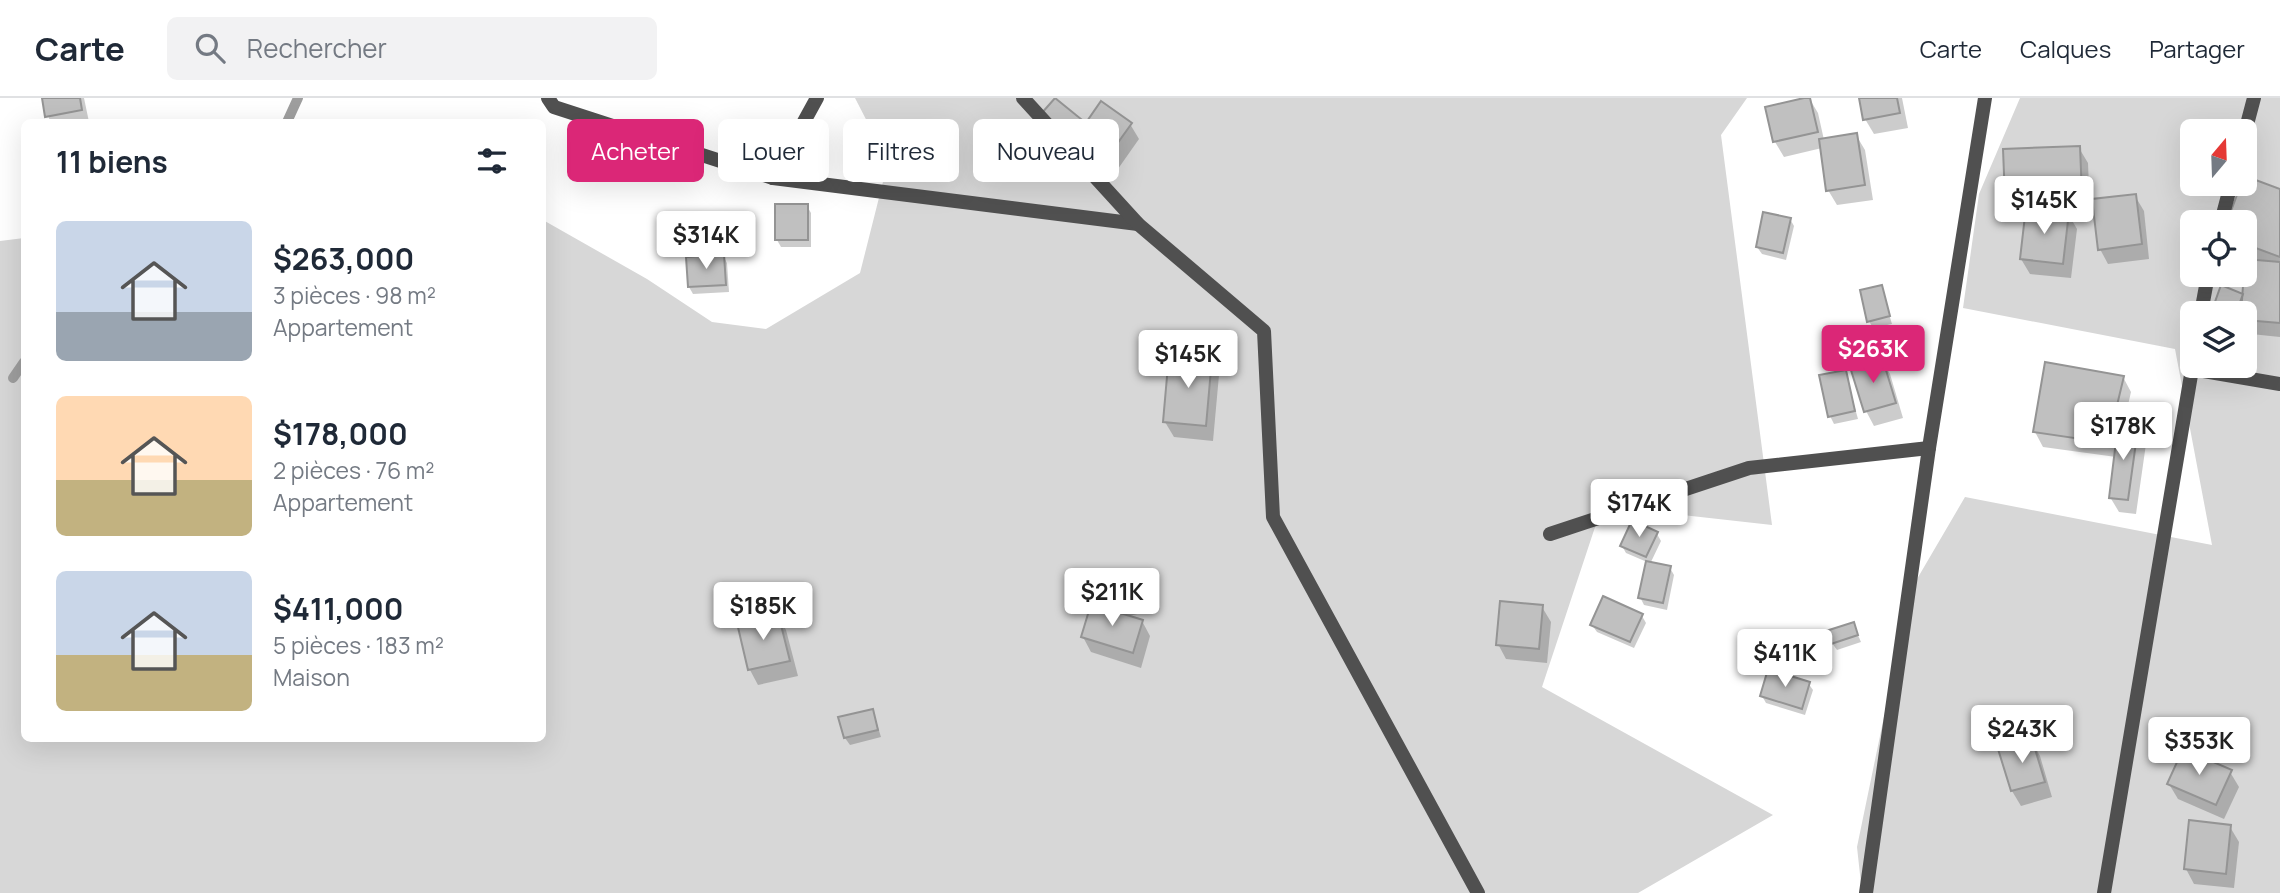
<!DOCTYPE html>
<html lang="fr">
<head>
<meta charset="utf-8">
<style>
  body { margin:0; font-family:Manrope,sans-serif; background:#f2f2f3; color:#1f2937; height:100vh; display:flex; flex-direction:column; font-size:26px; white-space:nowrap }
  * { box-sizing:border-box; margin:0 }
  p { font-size:23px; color:#747a83 }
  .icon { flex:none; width:38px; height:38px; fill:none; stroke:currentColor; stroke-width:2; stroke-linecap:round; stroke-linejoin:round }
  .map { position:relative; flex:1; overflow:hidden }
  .details { position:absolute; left:21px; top:21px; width:525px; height:623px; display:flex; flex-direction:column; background:#fff; border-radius:10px; box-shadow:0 7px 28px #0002 }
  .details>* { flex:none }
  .hud { position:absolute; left:567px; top:21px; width:665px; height:63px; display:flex; gap:14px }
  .needle { width:46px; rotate:19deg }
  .tools { position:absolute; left:2180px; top:21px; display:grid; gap:14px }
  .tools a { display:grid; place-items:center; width:77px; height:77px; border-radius:10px; background:#fff; box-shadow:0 7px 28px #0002; font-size:35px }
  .price { position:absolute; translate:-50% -60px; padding:0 16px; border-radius:7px; background:#fff; color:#222; font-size:23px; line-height:46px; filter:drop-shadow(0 2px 4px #0008) }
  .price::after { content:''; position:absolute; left:50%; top:42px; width:21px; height:16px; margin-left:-10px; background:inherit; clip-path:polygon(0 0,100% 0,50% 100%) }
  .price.active { background:#db2777; color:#fff }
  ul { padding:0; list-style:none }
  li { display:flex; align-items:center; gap:21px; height:175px; padding:0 35px }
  li span { display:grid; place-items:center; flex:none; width:196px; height:140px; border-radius:10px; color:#555 }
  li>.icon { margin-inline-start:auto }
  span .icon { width:84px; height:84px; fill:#fffc; stroke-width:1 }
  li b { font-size:30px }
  h2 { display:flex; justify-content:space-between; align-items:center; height:84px; padding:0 35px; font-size:30px }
  .pill { padding:0 24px; border-radius:10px; background:#fff; box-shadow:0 7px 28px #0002; font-size:24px; line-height:63px }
  .pill.active { background:#db2777; color:#fff }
  header { display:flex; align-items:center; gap:42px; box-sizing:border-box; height:98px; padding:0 35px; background:#fff; border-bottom:2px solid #e0e1e3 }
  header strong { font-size:33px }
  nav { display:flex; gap:38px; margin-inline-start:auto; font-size:24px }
  .search { width:490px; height:63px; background:#f2f2f3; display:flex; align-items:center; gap:18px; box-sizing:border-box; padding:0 24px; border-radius:10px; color:#747a83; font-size:26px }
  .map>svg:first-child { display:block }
</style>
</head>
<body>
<header>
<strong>Carte</strong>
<div class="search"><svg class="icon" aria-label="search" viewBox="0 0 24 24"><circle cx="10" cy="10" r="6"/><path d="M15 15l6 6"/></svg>Rechercher</div>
<nav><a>Carte</a><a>Calques</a><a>Partager</a></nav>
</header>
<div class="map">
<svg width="2280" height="795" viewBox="0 0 2280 795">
  <rect width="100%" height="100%" fill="#fff"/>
  <!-- green -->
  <g fill="#d7d7d7" fill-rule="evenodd">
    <polygon points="855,0 1747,0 1721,37 1772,427 1602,408 1542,589 1773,717 1638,795 0,795 0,143 24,140 24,640 542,640 543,122 647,181 712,224 766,231 860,175 888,64"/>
    <path d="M2020,0H2280V795H1862L1857,749L1910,493L1965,399L2212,447L2175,251L1963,210L1979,96ZM2193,33H2245V86H2193ZM2193,124H2245V177H2193ZM2193,215H2245V268H2193Z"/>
  </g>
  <!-- shadow -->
  <g fill="#0003">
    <polygon points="44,0 84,0 89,24 50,24"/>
    <polygon points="1809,0 1818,15 1824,42 1856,37 1865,52 1873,102 1837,107 1828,92 1822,50 1784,59 1775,44 1767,10"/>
    <polygon points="1861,0 1902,0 1908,30 1874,36 1865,21"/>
    <polygon points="1043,16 1079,22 1084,30 1130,26 1139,41 1113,78 1084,57 1074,40 1072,43"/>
    <polygon points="2079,50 2088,65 2090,113 2067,114 2077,131 2071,180 2030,176 2021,161 2027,115 2015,116 2006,101"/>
    <polygon points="2243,86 2280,93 2280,239 2251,236 2245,226 2245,215 2213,215 2222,190 2244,198 2261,163 2245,157 2245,124 2229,124"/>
    <polygon points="2135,98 2144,113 2149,161 2108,166 2100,151"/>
    <polygon points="807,108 811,115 811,149 781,149 777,142"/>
    <polygon points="1790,121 1794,128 1786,162 1762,156 1757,149"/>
    <polygon points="723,158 727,165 729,194 693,196 689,189"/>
    <polygon points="1881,189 1892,226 1873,230 1869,223"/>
    <polygon points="1881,261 1890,276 1903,320 1874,328 1866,313"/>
    <polygon points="1210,262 1219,277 1213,343 1174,339 1165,324"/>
    <polygon points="1845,274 1858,321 1834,326 1830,318"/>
    <polygon points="2123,279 2131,294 2123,329 2137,331 2146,346 2136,416 2119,414 2110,399 2116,359 2043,349 2035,334"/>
    <polygon points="1657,436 1661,443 1650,466 1670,470 1674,477 1667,512 1644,507 1640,499 1647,464 1626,455 1622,448"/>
    <polygon points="1139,475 1150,513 1129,518 1125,511"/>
    <polygon points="1542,509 1551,524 1547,565 1506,561 1498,546"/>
    <polygon points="778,517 786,532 798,578 758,587 750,572 739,526"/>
    <polygon points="1642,518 1646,525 1634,550 1597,534 1592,527"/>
    <polygon points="1142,523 1150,538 1141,570 1091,554 1083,539"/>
    <polygon points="1853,526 1861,544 1837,552 1832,545"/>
    <polygon points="1808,585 1813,592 1805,617 1766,605 1762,598"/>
    <polygon points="873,613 881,639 850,647 845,640"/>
    <polygon points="2032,643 2040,658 2052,699 2021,708 2012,693"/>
    <polygon points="2230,674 2239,689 2224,721 2178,701 2169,686"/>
    <polygon points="2230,729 2239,744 2234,790 2194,786 2186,771"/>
  </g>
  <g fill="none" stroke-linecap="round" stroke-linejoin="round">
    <!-- stream -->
    <g stroke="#9e9e9e" stroke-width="10">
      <polyline points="287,24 298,0"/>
      <polyline points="13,280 24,264"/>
    </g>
  </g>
  <!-- building -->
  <g fill="#c0c0c0" stroke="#949494" stroke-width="2">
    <polygon points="42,0 80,0 82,12 45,19"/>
    <polygon points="1055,0 1081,21 1067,37 1041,16"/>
    <polygon points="1804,0 1810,0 1818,34 1773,44 1765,9"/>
    <polygon points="1859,0 1897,0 1900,15 1863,22"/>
    <polygon points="1101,3 1132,25 1104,64 1074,42"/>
    <polygon points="1857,35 1865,87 1826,93 1819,41"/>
    <polygon points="2080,48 2082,98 2005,101 2003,51"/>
    <polygon points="2245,78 2280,91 2280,159 2245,146 2245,124 2227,124 2241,86 2245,86"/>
    <polygon points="2136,96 2142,146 2098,152 2092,101"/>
    <rect x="775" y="106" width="33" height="36"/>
    <polygon points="2026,109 2069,114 2063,166 2020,161"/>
    <polygon points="1763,114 1791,120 1783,155 1756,149"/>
    <polygon points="724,156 726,187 688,189 686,159"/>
    <polygon points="2245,161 2280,164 2280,225 2245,222 2245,215 2241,215"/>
    <polygon points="1882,187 1890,218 1867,224 1860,192"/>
    <polygon points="2221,187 2243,196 2236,215 2211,215"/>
    <polygon points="1169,256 1212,260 1206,328 1163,324"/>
    <polygon points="1882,259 1896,305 1864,314 1850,269"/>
    <polygon points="2045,264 2124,278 2108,345 2033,334"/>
    <polygon points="1846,272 1855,313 1828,319 1819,277"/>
    <polygon points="2118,327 2138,330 2128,402 2109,400"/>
    <polygon points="1632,422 1658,434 1646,459 1620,448"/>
    <polygon points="1646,463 1671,468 1663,505 1638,500"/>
    <polygon points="1139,473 1147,506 1123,512 1115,479"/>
    <polygon points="1603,498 1643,516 1630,544 1590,527"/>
    <polygon points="1500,503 1543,507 1539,551 1496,547"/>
    <polygon points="1091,506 1143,522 1133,555 1081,539"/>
    <polygon points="778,515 790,563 748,572 737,525"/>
    <polygon points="1854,524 1858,537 1831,546 1826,533"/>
    <polygon points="1768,571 1810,584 1802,611 1760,598"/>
    <polygon points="873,611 878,632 844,640 838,619"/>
    <polygon points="2032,641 2045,684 2011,693 1998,651"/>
    <polygon points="2183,651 2232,672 2216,707 2167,686"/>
    <polygon points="2189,722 2231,727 2226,776 2184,771"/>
  </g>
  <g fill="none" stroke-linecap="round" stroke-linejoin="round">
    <!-- lane -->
    <g stroke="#505050" stroke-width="14">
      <polyline points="773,80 817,0"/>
      <polyline points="2192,271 2280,286"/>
      <polyline points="1550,436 1749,370 1929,350"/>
    </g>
    <!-- street -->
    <g stroke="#505050" stroke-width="14">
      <polyline points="548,0 554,9 773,80 1138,126"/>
      <polyline points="1023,0 1138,126 1264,233 1273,419 1478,795"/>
      <polyline points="2245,34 2254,0"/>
      <polyline points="2221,124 2231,86"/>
      <polyline points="2201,215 2208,177"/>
      <polyline points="1866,795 1929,350 1985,0"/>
      <polyline points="2104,795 2193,265"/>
    </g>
  </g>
</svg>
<div class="tools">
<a><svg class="needle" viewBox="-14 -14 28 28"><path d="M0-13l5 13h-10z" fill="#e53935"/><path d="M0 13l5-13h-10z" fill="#747a83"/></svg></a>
<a><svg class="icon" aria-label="locate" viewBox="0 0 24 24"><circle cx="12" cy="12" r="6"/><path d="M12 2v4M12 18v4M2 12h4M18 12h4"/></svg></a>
<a><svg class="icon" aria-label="layers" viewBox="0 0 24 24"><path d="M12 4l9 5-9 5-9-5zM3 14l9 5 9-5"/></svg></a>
</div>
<b class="price" style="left:2044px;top:138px">$145K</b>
<b class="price" style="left:706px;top:173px">$314K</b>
<b class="price active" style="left:1873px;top:287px">$263K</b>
<b class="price" style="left:1188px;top:292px">$145K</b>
<b class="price" style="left:2123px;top:364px">$178K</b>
<b class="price" style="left:1639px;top:441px">$174K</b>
<b class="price" style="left:1112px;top:530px">$211K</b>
<b class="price" style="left:763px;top:544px">$185K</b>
<b class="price" style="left:1785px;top:591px">$411K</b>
<b class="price" style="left:2022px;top:667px">$243K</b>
<b class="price" style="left:2199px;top:679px">$353K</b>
<div class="hud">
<a class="pill active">Acheter</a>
<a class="pill">Louer</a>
<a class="pill">Filtres</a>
<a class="pill">Nouveau</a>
</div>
<section class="details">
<h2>11 biens<svg class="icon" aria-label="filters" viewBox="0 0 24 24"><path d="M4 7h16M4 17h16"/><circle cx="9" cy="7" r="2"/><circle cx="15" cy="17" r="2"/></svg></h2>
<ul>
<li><span style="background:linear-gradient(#c9d6e8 65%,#9aa5b1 0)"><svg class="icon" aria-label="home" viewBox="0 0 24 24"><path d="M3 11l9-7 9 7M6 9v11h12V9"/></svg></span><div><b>$263,000</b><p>3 pièces · 98 m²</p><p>Appartement</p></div></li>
<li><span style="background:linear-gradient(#ffd9b3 60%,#c2b280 0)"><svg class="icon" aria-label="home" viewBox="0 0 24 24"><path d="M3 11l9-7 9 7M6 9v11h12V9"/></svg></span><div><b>$178,000</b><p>2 pièces · 76 m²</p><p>Appartement</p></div></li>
<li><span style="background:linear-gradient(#c9d6e8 60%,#c2b280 0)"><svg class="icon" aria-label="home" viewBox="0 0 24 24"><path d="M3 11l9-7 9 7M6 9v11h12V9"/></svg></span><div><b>$411,000</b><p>5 pièces · 183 m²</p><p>Maison</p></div></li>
</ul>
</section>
</div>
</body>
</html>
